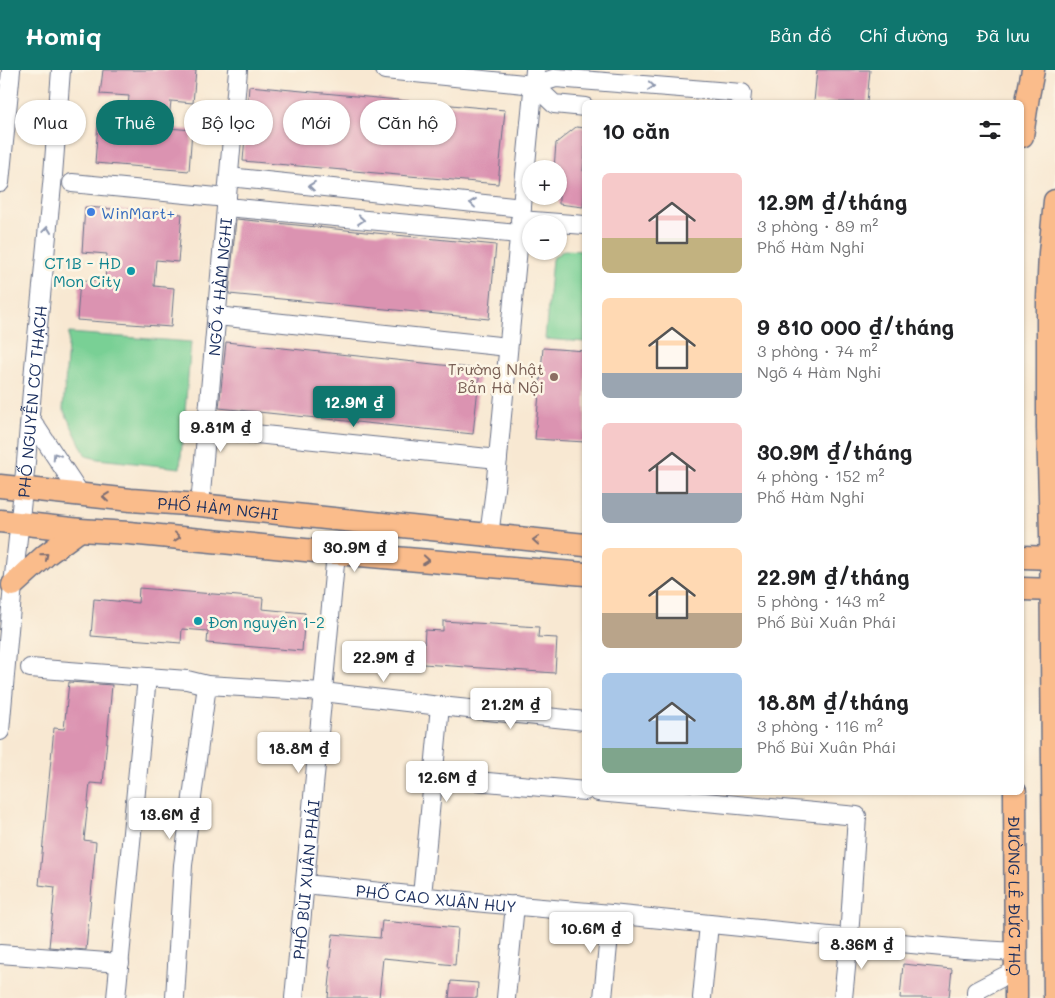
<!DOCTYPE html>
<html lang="vi">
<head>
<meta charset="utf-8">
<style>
  body { margin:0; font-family:Mali,sans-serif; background:#f6f6f6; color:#202124; height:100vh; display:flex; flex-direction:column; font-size:19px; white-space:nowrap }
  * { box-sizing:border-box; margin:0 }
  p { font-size:16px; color:#757577 }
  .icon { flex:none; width:28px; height:28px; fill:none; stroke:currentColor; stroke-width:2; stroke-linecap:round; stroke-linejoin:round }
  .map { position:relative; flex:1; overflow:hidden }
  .details { position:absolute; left:582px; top:30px; width:442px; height:695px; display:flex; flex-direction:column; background:#fff; border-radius:8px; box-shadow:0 1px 4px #0004 }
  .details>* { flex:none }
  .guide { position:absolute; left:15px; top:30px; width:475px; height:45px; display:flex; gap:10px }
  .controls { position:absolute; left:522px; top:90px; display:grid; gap:10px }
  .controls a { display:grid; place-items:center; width:45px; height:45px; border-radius:50%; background:#fff; box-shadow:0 1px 4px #0004; font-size:25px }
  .price { position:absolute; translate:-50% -42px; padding:0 11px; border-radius:5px; background:#fff; color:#222; font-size:16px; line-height:32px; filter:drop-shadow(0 1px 2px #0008) }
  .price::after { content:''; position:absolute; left:50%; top:30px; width:15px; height:11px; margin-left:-8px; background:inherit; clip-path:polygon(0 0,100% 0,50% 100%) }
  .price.active { background:#0f766e; color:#fff }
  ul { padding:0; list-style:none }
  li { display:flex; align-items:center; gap:15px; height:125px; padding:0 20px }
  li span { display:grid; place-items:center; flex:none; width:140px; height:100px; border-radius:8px; color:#555 }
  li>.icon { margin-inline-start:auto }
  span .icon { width:60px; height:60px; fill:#fffc; stroke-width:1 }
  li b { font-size:21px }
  h2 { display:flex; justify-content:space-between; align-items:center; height:60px; padding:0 20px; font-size:21px }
  .pill { padding:0 18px; border-radius:22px; background:#fff; box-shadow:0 1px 4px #0004; font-size:18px; line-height:45px }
  .pill.active { background:#0f766e; color:#fff }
  header { display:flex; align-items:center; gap:30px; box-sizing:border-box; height:70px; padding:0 25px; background:#0f766e; color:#fff }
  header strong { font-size:24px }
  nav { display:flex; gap:28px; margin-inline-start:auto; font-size:18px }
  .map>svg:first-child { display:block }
</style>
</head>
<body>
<header>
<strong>Homiq</strong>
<nav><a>Bản đồ</a><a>Chỉ đường</a><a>Đã lưu</a></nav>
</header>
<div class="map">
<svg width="1055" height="928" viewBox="0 0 1055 928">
  <rect width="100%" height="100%" fill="#fcf5e5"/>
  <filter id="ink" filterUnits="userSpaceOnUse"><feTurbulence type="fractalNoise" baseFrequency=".02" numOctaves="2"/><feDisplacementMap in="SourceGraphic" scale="10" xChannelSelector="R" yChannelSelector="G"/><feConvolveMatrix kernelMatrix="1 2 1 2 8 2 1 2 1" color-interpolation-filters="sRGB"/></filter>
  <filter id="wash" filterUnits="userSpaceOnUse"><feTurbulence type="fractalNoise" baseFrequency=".0096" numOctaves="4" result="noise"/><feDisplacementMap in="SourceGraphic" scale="20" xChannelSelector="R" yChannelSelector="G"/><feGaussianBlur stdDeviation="1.12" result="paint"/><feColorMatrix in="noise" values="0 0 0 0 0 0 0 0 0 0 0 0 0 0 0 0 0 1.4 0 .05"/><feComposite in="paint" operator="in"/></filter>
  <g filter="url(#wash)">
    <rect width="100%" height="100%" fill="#f8e8d2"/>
    <!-- green -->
    <g fill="#79d095" stroke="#4a807a">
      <polygon points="564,180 585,181 585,272 545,269 552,189"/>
      <polygon points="69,263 191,272 180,398 98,389 86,386 63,339"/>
    </g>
    <g id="blocks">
      <!-- building -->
      <g fill="#db93b1">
        <polygon points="103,0 196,0 193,33 171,31 168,58 192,60 189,101 95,93 98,53 126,56 129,26 100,24"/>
        <polygon points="817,0 870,0 867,32 814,32"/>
        <polygon points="249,16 505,40 498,114 243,91"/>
        <polygon points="576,57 585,58 585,84 583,101 585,101 585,116 583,137 559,134 559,99 554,99 556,73"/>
        <polygon points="85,137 182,144 178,192 156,190 154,216 174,218 171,257 77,250 80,210 105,211 107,184 82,182"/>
        <polygon points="236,149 496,175 489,249 229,224"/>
        <polygon points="226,272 480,299 473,364 219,338"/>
        <polygon points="543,278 585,281 585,372 535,369"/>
        <polygon points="139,518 263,528 262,539 305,543 302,581 207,573 208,561 182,559 181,573 91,566 94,529 138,533"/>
        <polygon points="443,551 539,557 538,567 557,568 555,603 423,594 425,560 443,561"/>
        <polygon points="69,612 112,615 103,714 90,713 84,770 96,772 86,880 49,877 55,817 39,815 54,658 64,659"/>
        <polygon points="382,851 458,858 455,895 383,888 379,928 328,928 331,897 329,897 333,864 380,868"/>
        <polygon points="903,894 952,899 949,928 900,928"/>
        <polygon points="451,911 478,913 477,928 449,928"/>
      </g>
    </g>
  </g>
  <g filter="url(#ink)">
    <use href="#blocks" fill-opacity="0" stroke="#687087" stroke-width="1"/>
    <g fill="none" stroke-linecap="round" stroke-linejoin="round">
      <defs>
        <g id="minor">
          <polyline points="385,0 534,15 556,8 742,23 741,32"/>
          <polyline points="534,15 554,34 585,37"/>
          <polyline points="229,107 522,138"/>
          <polyline points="0,113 11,0"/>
          <polyline points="72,113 227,128"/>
          <polyline points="226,137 519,164"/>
          <polyline points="520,150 585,155"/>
          <polyline points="217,246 508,277"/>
          <polyline points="30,348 81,425"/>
          <polyline points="207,359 498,389"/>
          <path id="s1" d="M200,435L238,0"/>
          <polyline points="489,466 495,419 535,0"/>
          <polyline points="30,598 147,607"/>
          <path id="s2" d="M0,661L13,515L26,392L34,297L53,105L61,0"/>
          <polyline points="433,707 585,721"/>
          <polyline points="598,722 857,746 849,868 843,928"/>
          <path id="s3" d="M305,814L485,833L611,844L849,868L964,879L1016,882"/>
          <polyline points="422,826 440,636"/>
          <polyline points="0,884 120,893"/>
          <polyline points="116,928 147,607 187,610 207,615 323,622 440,636 585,651"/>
          <polyline points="175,928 183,795 207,615"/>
          <path id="s4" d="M294,928L336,483"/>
          <polyline points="506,928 515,835"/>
          <polyline points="603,928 611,844"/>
          <polyline points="702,928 709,854"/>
          <polyline points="976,928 976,921 1016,900"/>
        </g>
        <g id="major">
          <polyline points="1022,66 1028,26 1033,0"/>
          <path id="s5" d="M0,416L131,430L200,435L585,475"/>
          <polyline points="0,451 80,460 129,463 336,483 585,504"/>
          <polyline points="1022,487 1055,488"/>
          <polyline points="13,515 46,485 80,460"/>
          <polyline points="1022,519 1055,520"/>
          <path id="s6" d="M1015,722L1016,928"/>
          <polyline points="1055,928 1051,463 1048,358 1048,228 1050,183 1055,131"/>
        </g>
      </defs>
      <!-- minor casing -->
      <use href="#minor" stroke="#687087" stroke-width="20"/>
      <!-- major casing -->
      <use href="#major" stroke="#687087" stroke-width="25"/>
      <!-- minor -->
      <use href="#minor" stroke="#fff" stroke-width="18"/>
      <!-- major -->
      <use href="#major" stroke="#fabc8b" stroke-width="22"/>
    </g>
    <!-- one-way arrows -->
    <defs><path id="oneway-chevron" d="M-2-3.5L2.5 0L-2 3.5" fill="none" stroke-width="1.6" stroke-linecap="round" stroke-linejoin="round" transform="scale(1.25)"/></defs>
    <g stroke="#8d97ae">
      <use href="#oneway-chevron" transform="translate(651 16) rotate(5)"/>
      <use href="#oneway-chevron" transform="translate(312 116) rotate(-174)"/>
      <use href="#oneway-chevron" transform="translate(473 133) rotate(-174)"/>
      <use href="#oneway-chevron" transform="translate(361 150) rotate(5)"/>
      <use href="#oneway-chevron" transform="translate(47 160) rotate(-84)"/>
      <use href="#oneway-chevron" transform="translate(56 386) rotate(-123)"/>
    </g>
    <g stroke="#7f6e72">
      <use href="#oneway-chevron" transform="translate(106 427) rotate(-174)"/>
      <use href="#oneway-chevron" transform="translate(177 467) rotate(6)"/>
      <use href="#oneway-chevron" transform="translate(536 470) rotate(-175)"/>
      <use href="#oneway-chevron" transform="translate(45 486) rotate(-40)"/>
      <use href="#oneway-chevron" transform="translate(426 490) rotate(5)"/>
    </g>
  </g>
  <!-- markers -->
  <circle fill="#3f7fe0" stroke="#fcf5e5" stroke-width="2" cx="91" cy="142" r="5"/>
  <g fill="#0f9aa8" stroke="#fcf5e5" stroke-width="2">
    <circle cx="131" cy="201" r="5"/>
    <circle cx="198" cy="551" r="5"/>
  </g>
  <circle fill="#8d6e63" stroke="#fcf5e5" stroke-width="2" cx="554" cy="307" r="5"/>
  <g text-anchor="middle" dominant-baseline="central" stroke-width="5" stroke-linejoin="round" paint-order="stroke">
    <!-- shop labels -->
    <g font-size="16" fill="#366cbe" stroke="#fcf5e5" text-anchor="start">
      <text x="101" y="142">WinMart+</text>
    </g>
    <!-- culture labels -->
    <g font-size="16" fill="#0d838f" stroke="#fcf5e5" text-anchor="end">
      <text x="121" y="192">CT1B - HD<tspan x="121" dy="18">Mon City</tspan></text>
      <text x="208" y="551" text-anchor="start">Đơn nguyên 1-2</text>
    </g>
    <!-- street labels -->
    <g font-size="16" fill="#1b2f5e" stroke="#fcf5e5">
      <text stroke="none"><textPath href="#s1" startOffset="219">NGÕ 4 HÀM NGHI</textPath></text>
      <text stroke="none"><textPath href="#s2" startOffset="331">PHỐ NGUYỄN CƠ THẠCH</textPath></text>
      <text stroke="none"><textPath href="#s5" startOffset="219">PHỐ HÀM NGHI</textPath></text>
      <text stroke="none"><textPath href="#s4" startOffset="119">PHỐ BÙI XUÂN PHÁI</textPath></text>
      <text stroke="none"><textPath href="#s6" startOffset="104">ĐƯỜNG LÊ ĐỨC THỌ</textPath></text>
      <text stroke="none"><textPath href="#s3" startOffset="132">PHỐ CAO XUÂN HUY</textPath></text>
    </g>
    <!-- education labels -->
    <g font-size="16" fill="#785e54" stroke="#fcf5e5" text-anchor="end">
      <text x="544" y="298">Trường Nhật<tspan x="544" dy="18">Bản Hà Nội</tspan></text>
    </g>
  </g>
</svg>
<div class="controls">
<a>+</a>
<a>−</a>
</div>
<b class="price active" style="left:354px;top:358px">12.9M ₫</b>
<b class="price" style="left:221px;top:383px">9.81M ₫</b>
<b class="price" style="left:355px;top:503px">30.9M ₫</b>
<b class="price" style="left:384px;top:613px">22.9M ₫</b>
<b class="price" style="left:511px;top:660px">21.2M ₫</b>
<b class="price" style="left:299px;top:704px">18.8M ₫</b>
<b class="price" style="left:447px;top:733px">12.6M ₫</b>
<b class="price" style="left:170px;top:770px">13.6M ₫</b>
<b class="price" style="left:591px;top:884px">10.6M ₫</b>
<b class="price" style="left:862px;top:900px">8.36M ₫</b>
<div class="guide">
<a class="pill">Mua</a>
<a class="pill active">Thuê</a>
<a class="pill">Bộ lọc</a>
<a class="pill">Mới</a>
<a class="pill">Căn hộ</a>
</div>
<section class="details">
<h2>10 căn<svg class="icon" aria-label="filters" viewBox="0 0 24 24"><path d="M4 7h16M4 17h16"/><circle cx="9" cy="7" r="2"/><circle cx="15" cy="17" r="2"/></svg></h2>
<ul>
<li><span style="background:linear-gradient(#f6c9c9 65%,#c2b280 0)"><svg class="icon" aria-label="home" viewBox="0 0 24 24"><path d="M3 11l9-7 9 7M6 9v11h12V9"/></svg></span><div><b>12.9M ₫/tháng</b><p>3 phòng · 89 m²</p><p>Phố Hàm Nghi</p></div></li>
<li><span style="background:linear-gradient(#ffd9b3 75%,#9aa5b1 0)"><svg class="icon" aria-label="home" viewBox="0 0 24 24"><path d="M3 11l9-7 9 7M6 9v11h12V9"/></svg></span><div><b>9 810 000 ₫/tháng</b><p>3 phòng · 74 m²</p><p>Ngõ 4 Hàm Nghi</p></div></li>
<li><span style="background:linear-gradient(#f6c9c9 70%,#9aa5b1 0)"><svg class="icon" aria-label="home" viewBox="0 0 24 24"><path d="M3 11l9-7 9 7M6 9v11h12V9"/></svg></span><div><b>30.9M ₫/tháng</b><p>4 phòng · 152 m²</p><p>Phố Hàm Nghi</p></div></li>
<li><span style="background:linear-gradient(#ffd9b3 65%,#b9a48a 0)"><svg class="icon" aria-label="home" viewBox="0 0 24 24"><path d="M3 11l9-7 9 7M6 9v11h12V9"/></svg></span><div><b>22.9M ₫/tháng</b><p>5 phòng · 143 m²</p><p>Phố Bùi Xuân Phái</p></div></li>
<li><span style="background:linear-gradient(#a9c7e8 75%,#7fa58c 0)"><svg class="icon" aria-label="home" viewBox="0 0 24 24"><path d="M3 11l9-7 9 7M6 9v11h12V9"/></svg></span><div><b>18.8M ₫/tháng</b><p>3 phòng · 116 m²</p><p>Phố Bùi Xuân Phái</p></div></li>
</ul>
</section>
</div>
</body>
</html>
